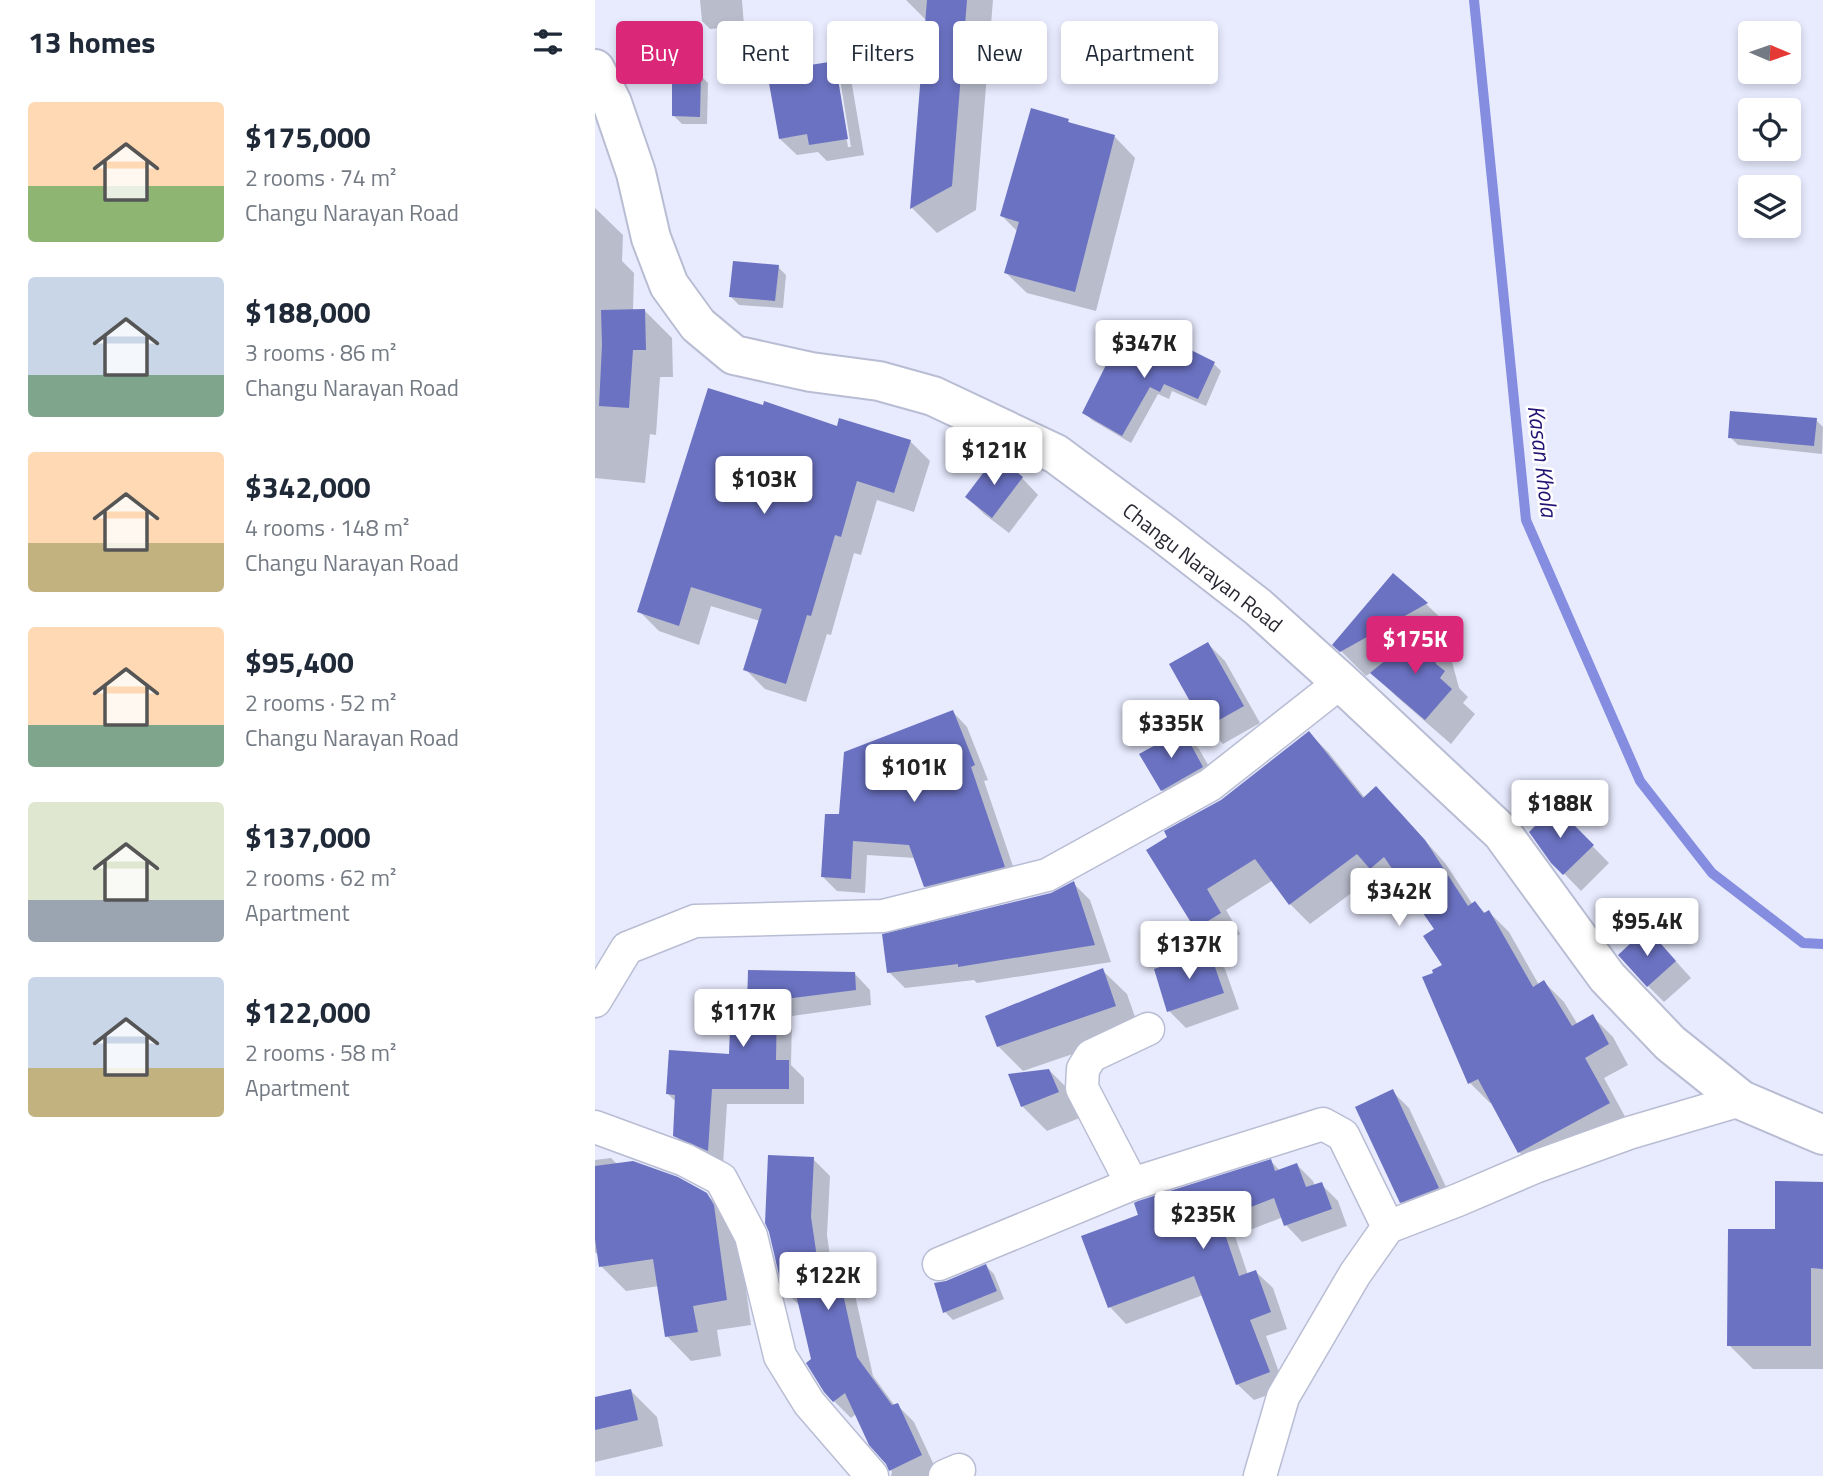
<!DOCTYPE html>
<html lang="en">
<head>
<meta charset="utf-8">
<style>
  body { margin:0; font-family:"Titillium Web",sans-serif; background:#f6f6f7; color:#1f2937; height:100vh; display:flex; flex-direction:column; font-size:26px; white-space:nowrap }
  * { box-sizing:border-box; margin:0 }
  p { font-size:23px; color:#747a83 }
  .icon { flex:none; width:38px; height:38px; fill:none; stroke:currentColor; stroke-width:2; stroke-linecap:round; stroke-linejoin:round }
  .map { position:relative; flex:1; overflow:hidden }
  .sheet { display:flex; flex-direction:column; background:#fff; width:595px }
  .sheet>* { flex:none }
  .hud { position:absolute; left:21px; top:21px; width:665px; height:63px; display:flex; gap:14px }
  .needle { width:46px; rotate:92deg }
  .fabs { position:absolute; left:1143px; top:21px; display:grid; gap:14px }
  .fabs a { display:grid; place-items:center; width:63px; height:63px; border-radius:7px; background:#fff; box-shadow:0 4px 10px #0003; font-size:35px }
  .price { position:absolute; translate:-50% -60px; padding:0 16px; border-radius:7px; background:#fff; color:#222; font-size:23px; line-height:46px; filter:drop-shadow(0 2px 4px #0008) }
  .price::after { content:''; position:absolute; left:50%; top:42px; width:21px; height:16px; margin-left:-10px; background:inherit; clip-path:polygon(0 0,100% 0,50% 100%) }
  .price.on { background:#db2777; color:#fff }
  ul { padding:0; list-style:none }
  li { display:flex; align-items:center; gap:21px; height:175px; padding:0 28px }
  li span { display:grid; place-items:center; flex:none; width:196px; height:140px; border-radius:7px; color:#555 }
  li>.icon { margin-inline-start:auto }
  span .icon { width:84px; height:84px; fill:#fffc; stroke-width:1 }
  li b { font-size:30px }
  h2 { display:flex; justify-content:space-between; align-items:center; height:84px; padding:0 28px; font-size:30px }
  .chip { padding:0 24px; border-radius:7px; background:#fff; box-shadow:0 4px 10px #0003; font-size:24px; line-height:63px }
  .chip.on { background:#db2777; color:#fff }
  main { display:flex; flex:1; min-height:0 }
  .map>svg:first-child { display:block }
</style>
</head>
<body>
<main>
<section class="sheet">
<h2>13 homes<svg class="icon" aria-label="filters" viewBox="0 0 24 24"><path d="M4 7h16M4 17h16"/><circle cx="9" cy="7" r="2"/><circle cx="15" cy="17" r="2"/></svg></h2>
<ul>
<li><span style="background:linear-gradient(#ffd9b3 60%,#8fb573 0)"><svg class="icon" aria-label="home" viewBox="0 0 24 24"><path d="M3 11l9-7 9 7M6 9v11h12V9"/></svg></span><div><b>$175,000</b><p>2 rooms · 74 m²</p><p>Changu Narayan Road</p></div></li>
<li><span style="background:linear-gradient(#c9d6e8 70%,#7fa58c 0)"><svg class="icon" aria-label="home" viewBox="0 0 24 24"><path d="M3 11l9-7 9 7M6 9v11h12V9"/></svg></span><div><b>$188,000</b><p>3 rooms · 86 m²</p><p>Changu Narayan Road</p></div></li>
<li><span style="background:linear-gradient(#ffd9b3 65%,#c2b280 0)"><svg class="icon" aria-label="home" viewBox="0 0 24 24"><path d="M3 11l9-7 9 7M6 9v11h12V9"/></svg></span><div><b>$342,000</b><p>4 rooms · 148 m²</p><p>Changu Narayan Road</p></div></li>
<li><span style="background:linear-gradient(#ffd9b3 70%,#7fa58c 0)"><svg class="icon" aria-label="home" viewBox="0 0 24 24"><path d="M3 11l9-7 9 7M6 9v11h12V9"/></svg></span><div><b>$95,400</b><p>2 rooms · 52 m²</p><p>Changu Narayan Road</p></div></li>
<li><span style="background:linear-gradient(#dfe7d0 70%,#9aa5b1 0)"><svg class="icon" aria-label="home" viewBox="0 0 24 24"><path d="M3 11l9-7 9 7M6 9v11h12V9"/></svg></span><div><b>$137,000</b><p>2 rooms · 62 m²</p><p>Apartment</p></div></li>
<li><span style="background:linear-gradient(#c9d6e8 65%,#c2b280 0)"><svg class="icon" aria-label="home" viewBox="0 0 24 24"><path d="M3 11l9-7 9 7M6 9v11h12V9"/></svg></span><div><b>$122,000</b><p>2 rooms · 58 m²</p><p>Apartment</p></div></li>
</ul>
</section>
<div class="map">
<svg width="1228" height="1476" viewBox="0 0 1228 1476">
  <rect width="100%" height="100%" fill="#e8ebfe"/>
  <!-- shadow -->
  <g fill="#0003" fill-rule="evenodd">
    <polygon points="105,0 147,0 149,26 115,29 107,21"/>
    <polygon points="311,0 398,0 381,210 342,233 317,208 332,19 330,19"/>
    <path d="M239,63L256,79L269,155L232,161L223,152L202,155L185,139ZM241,79H245L256,147H253Z"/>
    <polygon points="105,75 113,83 112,124 87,124 79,116"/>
    <polygon points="473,121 478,126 520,137 540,158 501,311 432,293 411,273 423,232 407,216"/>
    <polygon points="0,208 28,235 27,261 39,273 38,311 50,311 77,338 78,377 65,377 61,435 55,434 50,483 0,478"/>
    <polygon points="183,267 191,275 188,308 144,305 136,297"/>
    <polygon points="555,356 618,363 626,371 611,406 577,391 574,399 563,394 536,443 497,420 489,412"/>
    <polygon points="1221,420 1228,427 1227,454 1143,445 1135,437"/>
    <polygon points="243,428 315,441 335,461 319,512 282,500 266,555 259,553 236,635 232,634 211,702 170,689 150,669 165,621 116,606 104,645 64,631 44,611"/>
    <polygon points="427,478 443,495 414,533 389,514 372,497"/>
    <polygon points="831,604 856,628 839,638 855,654 864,688 873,697 868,703 880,714 856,744 802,697 777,672 771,676 740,645"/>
    <polygon points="613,644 630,661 665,723 628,744 612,727 577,665"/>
    <polygon points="358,712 372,727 393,780 389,781 423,881 345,901 330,886 320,858 272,855 270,893 242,891 228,877"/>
    <polygon points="587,732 604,749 624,784 584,807 567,790"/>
    <polygon points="714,733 734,753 770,798 802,809 850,863 878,905 880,903 891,914 894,912 914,932 944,985 949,982 969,1002 983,1025 998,1017 1018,1037 1033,1065 1009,1078 1034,1124 945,1172 924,1152 898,1102 895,1103 875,1083 829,978 840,974 850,966 841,929 807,879 797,888 782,874 715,924 695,904 678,880 631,910 645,934 621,949 601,928 627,801"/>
    <polygon points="960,808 1014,863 986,891 957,861"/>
    <polygon points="478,883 495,900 516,962 382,983 379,980 310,988 294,972"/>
    <polygon points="1068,947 1096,978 1069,1002 1053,986"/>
    <polygon points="613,952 630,969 644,1009 591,1028 574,1011"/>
    <polygon points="507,970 532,994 545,1031 428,1071 403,1046"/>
    <polygon points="260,974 275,990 276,1005 197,1016 196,1065 209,1078 209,1104 132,1104 128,1165 95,1151 80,1135 82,1103 73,1094 136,1056 154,1008"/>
    <polygon points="454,1070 479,1095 487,1117 452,1131 427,1106"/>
    <polygon points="797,1091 814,1108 859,1204 823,1219 806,1202"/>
    <polygon points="16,1158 23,1165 111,1194 137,1219 143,1231 156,1325 122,1330 126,1356 96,1361 72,1336 64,1286 31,1291 6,1266 4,1256 0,1252 0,1160"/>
    <polygon points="218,1159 235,1176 232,1235 237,1270 241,1269 258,1286 278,1376 300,1406 302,1405 319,1422 344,1476 296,1476 297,1472 293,1464 261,1414 256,1418 239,1401 218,1360 206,1307 190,1291"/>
    <polygon points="676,1161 685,1171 702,1165 718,1181 720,1186 726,1184 743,1201 752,1226 707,1242 691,1225 688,1217 640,1236 653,1275 661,1272 678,1288 692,1329 671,1336 690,1389 659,1400 642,1384 608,1295 531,1324 515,1307 488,1237"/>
    <polygon points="1182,1183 1228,1183 1228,1369 1158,1369 1134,1345 1181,1231"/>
    <polygon points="391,1266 399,1274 409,1299 358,1320 350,1312 352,1283"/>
    <polygon points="36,1391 62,1417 68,1446 0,1462 0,1399"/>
  </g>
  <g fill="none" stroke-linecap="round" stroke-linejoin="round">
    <!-- stream -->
    <polyline stroke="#848ddf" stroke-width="10" points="879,0 931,520 1045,781 1117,873 1208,943 1228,944"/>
  </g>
  <!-- building -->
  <g fill="#6b72c2">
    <polygon points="332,0 372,0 357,186 315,209"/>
    <polygon points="240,61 253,139 214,145 212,134 184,139 172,72"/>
    <polygon points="77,73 106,73 105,117 77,116"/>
    <polygon points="436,108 474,119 473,122 520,135 480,292 409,273 424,222 405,216"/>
    <polygon points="138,261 184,265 180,301 134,297"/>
    <polygon points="50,309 51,350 38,350 34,408 4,406 7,345 6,310"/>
    <polygon points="564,334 620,362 603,399 569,384 565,392 555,387 527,436 487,413 524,339 554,354"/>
    <polygon points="113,388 168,405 169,401 242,426 244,418 316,440 299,493 262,481 246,537 240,535 216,616 212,615 191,684 148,670 167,609 96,587 84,626 42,612"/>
    <polygon points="1135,411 1222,418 1219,446 1133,438"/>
    <polygon points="401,456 428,477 397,518 370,497"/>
    <polygon points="798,573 833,603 745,652 737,645"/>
    <polygon points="831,627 841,664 850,671 845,678 857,689 830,720 775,673"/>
    <polygon points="613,642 649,706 610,728 574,664"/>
    <polygon points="358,710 380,765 376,767 410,867 329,887 314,845 258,841 256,879 226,877 230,814 244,814 249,752"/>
    <polygon points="588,730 608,767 566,791 544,754"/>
    <polygon points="714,731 768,798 781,786 830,840 873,906 880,901 889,913 894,910 938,987 949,980 977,1026 998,1014 1014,1044 990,1058 1015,1103 923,1153 883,1079 873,1084 827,977 838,973 837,970 847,965 828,936 839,929 789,857 775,869 762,854 694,905 660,859 612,889 626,913 600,929 551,850 572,837 569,831 626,800"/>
    <polygon points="960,806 999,845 968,875 956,863 934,832"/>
    <polygon points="479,881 500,945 363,967 363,964 292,973 287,934 456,893"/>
    <polygon points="1052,928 1081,961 1052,987 1023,955"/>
    <polygon points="614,950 629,993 572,1012 559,969"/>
    <polygon points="508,968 521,1006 402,1047 390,1016"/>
    <polygon points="153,970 260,972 261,990 182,1000 181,1060 194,1060 194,1089 117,1089 113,1151 78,1136 80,1095 71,1094 74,1050 134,1054 136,1005 152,1006"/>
    <polygon points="454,1069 464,1092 426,1107 413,1074"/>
    <polygon points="798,1089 844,1188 805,1203 760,1107"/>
    <polygon points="173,1155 219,1157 216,1217 224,1271 242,1267 262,1357 297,1405 303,1403 327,1455 294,1471 291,1464 274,1445 250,1393 238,1402 229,1392 211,1363 216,1359 200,1290 188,1292 174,1232 170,1223"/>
    <polygon points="676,1159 680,1171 702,1163 711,1187 727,1182 737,1209 689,1226 679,1198 625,1219 644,1276 661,1270 676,1312 655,1320 675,1372 641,1385 599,1276 513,1308 486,1236 543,1215 539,1203 543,1201"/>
    <polygon points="38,1161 83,1177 112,1193 119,1205 132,1300 98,1306 103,1332 70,1337 58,1259 4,1267 0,1239 0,1166"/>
    <polygon points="1180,1181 1228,1182 1228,1269 1216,1268 1216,1346 1132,1346 1133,1229 1180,1229"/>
    <polygon points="391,1264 402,1291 348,1313 339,1283 351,1281"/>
    <polygon points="36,1389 43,1420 0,1430 0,1397"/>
  </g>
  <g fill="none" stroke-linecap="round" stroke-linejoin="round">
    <defs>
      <g id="minor">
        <polyline points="0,1001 32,948 100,921 288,916 452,875 615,785 746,682"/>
        <polyline points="0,1127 90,1160 126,1179 156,1236 185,1356 214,1403 277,1476"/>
        <polyline points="537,1184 487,1088 488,1069 496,1056 553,1029"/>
        <polyline points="344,1264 537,1184 728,1124 748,1135 793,1227"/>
        <polyline points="350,1476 364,1470"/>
        <polyline points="665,1476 688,1397 760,1274 793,1227 863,1200 940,1167 1034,1133 1146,1100"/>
      </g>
      <polyline id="secondary" points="0,69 17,103 41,173 56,238 74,285 103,325 139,355 216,372 284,381 338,396 461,454 569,534 663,607 746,682 907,833 1012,977 1075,1043 1146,1100 1228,1135"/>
    </defs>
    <!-- minor casing -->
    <use href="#minor" stroke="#b9bdd3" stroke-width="35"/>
    <!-- secondary casing -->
    <use href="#secondary" stroke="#b9bdd3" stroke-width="42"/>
    <!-- minor -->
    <use href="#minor" stroke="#fff" stroke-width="32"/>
    <!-- secondary -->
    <use href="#secondary" stroke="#fff" stroke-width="38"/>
  </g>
  <g text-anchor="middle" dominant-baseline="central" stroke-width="5" stroke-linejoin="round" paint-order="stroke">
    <!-- street labels -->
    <g font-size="21" fill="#262730" stroke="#fff">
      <text transform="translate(608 567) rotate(38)">Changu Narayan Road</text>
    </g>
    <!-- water labels -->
    <g font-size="23" font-style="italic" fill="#211373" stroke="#fff">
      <text transform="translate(948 461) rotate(83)">Kasan Khola</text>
    </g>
  </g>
</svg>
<div class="fabs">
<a><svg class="needle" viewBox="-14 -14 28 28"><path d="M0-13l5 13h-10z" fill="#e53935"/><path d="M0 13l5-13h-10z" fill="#747a83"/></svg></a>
<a><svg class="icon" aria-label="locate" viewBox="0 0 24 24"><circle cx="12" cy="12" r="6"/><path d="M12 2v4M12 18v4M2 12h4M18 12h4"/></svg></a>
<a><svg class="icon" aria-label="layers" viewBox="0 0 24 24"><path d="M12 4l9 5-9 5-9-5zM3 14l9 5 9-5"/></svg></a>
</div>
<b class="price" style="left:549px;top:380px">$347K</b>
<b class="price" style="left:399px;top:487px">$121K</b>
<b class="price" style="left:169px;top:516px">$103K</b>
<b class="price on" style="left:820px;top:676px">$175K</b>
<b class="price" style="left:576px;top:760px">$335K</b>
<b class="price" style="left:319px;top:804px">$101K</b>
<b class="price" style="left:965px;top:840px">$188K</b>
<b class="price" style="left:804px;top:928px">$342K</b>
<b class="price" style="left:1052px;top:958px">$95.4K</b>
<b class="price" style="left:594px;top:981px">$137K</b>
<b class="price" style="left:148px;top:1049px">$117K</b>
<b class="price" style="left:608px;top:1251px">$235K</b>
<b class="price" style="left:233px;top:1312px">$122K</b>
<div class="hud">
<a class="chip on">Buy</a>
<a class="chip">Rent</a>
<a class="chip">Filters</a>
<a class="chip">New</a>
<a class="chip">Apartment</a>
</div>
</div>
</main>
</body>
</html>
